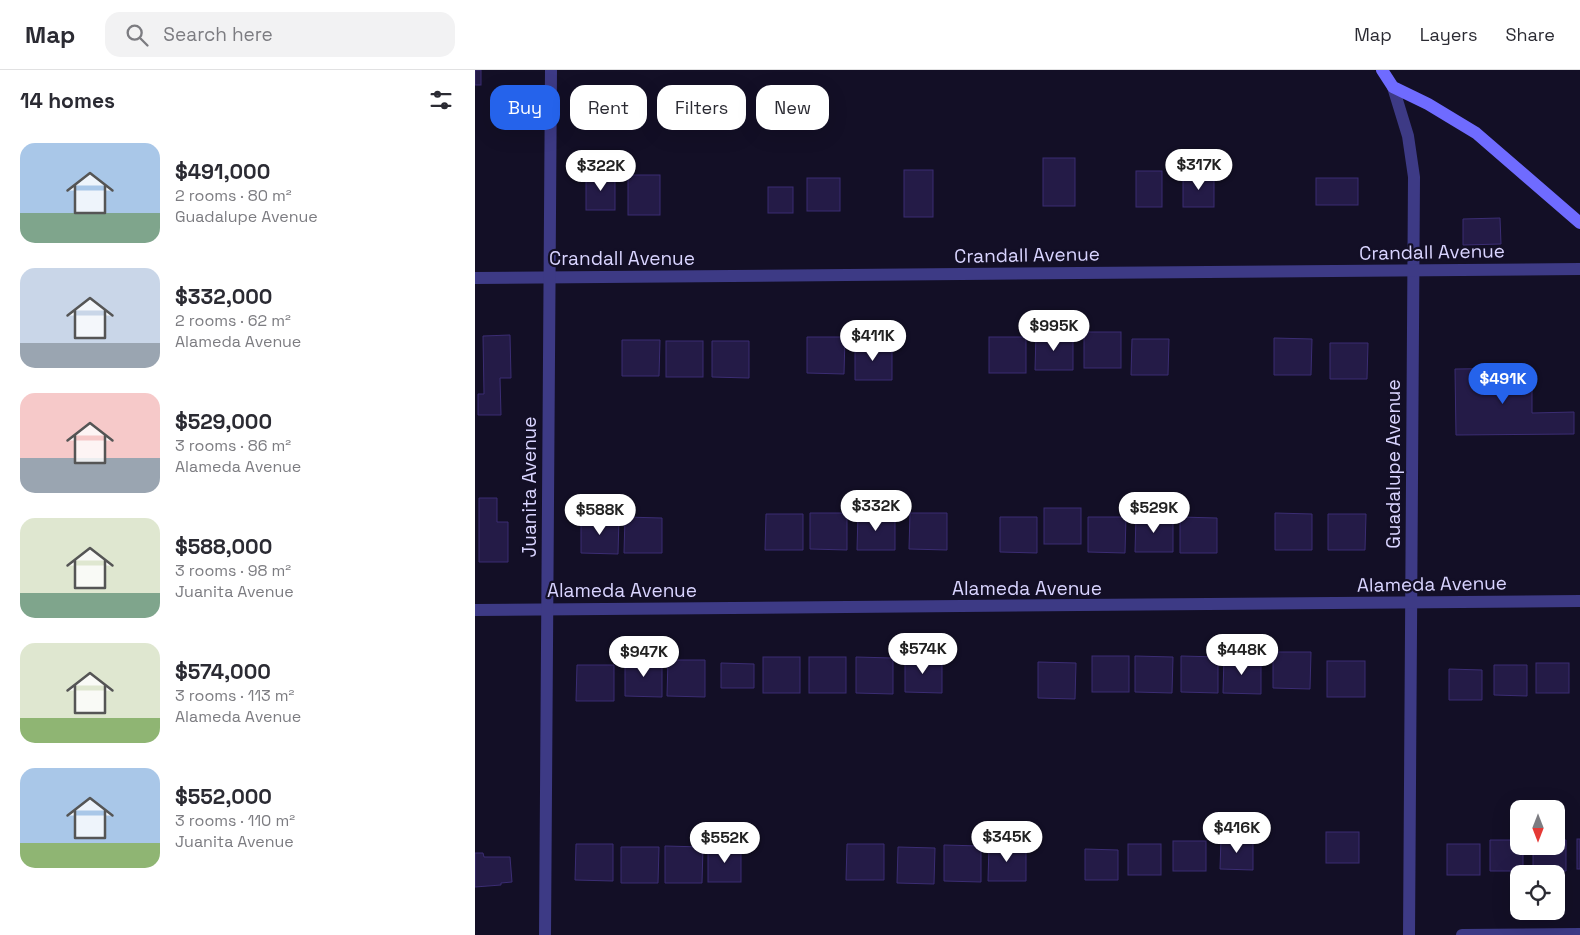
<!DOCTYPE html>
<html lang="en">
<head>
<meta charset="utf-8">
<style>
  body { margin:0; font-family:"Space Grotesk",sans-serif; background:#f2f2f3; color:#2b2b33; height:100vh; display:flex; flex-direction:column; font-size:19px; white-space:nowrap }
  * { box-sizing:border-box; margin:0 }
  p { font-size:16px; color:#7c7c81 }
  .icon { flex:none; width:28px; height:28px; fill:none; stroke:currentColor; stroke-width:2; stroke-linecap:round; stroke-linejoin:round }
  .map { position:relative; flex:1; overflow:hidden }
  .drawer { display:flex; flex-direction:column; background:#fff; width:475px }
  .drawer>* { flex:none }
  .top-card { position:absolute; left:15px; top:15px; width:475px; height:45px; display:flex; gap:10px }
  .needle { width:32px; rotate:180deg }
  .tools { position:absolute; left:1035px; top:730px; display:grid; gap:10px }
  .tools a { display:grid; place-items:center; width:55px; height:55px; border-radius:10px; background:#fff; box-shadow:0 5px 20px #0002; font-size:25px }
  .price { position:absolute; translate:-50% -42px; padding:0 11px; border-radius:18px; background:#fff; color:#222; font-size:16px; line-height:32px; filter:drop-shadow(0 1px 2px #0008) }
  .price::after { content:''; position:absolute; left:50%; top:30px; width:15px; height:11px; margin-left:-8px; background:inherit; clip-path:polygon(0 0,100% 0,50% 100%) }
  .price.active { background:#2563eb; color:#fff }
  ul { padding:0; list-style:none }
  li { display:flex; align-items:center; gap:15px; height:125px; padding:0 20px }
  li span { display:grid; place-items:center; flex:none; width:140px; height:100px; border-radius:15px; color:#555 }
  li>.icon { margin-inline-start:auto }
  span .icon { width:60px; height:60px; fill:#fffc; stroke-width:1 }
  li b { font-size:21px }
  h2 { display:flex; justify-content:space-between; align-items:center; height:60px; padding:0 20px; font-size:21px }
  .chip { padding:0 18px; border-radius:15px; background:#fff; box-shadow:0 5px 20px #0002; font-size:18px; line-height:45px }
  .chip.active { background:#2563eb; color:#fff }
  header { display:flex; align-items:center; gap:30px; box-sizing:border-box; height:70px; padding:0 25px; background:#fff; border-bottom:1px solid #e1e1e2 }
  header strong { font-size:24px }
  nav { display:flex; gap:28px; margin-inline-start:auto; font-size:18px }
  .search { width:350px; height:45px; background:#f2f2f3; display:flex; align-items:center; gap:12px; box-sizing:border-box; padding:0 18px; border-radius:15px; color:#7c7c81; font-size:19px }
  main { display:flex; flex:1; min-height:0 }
  .map>svg:first-child { display:block }
</style>
</head>
<body>
<header>
<strong>Map</strong>
<div class="search"><svg class="icon" aria-label="search" viewBox="0 0 24 24"><circle cx="10" cy="10" r="6"/><path d="M15 15l6 6"/></svg>Search here</div>
<nav><a>Map</a><a>Layers</a><a>Share</a></nav>
</header>
<main>
<section class="drawer">
<h2>14 homes<svg class="icon" aria-label="filters" viewBox="0 0 24 24"><path d="M4 7h16M4 17h16"/><circle cx="9" cy="7" r="2"/><circle cx="15" cy="17" r="2"/></svg></h2>
<ul>
<li><span style="background:linear-gradient(#a9c7e8 70%,#7fa58c 0)"><svg class="icon" aria-label="home" viewBox="0 0 24 24"><path d="M3 11l9-7 9 7M6 9v11h12V9"/></svg></span><div><b>$491,000</b><p>2 rooms · 80 m²</p><p>Guadalupe Avenue</p></div></li>
<li><span style="background:linear-gradient(#c9d6e8 75%,#9aa5b1 0)"><svg class="icon" aria-label="home" viewBox="0 0 24 24"><path d="M3 11l9-7 9 7M6 9v11h12V9"/></svg></span><div><b>$332,000</b><p>2 rooms · 62 m²</p><p>Alameda Avenue</p></div></li>
<li><span style="background:linear-gradient(#f6c9c9 65%,#9aa5b1 0)"><svg class="icon" aria-label="home" viewBox="0 0 24 24"><path d="M3 11l9-7 9 7M6 9v11h12V9"/></svg></span><div><b>$529,000</b><p>3 rooms · 86 m²</p><p>Alameda Avenue</p></div></li>
<li><span style="background:linear-gradient(#dfe7d0 75%,#7fa58c 0)"><svg class="icon" aria-label="home" viewBox="0 0 24 24"><path d="M3 11l9-7 9 7M6 9v11h12V9"/></svg></span><div><b>$588,000</b><p>3 rooms · 98 m²</p><p>Juanita Avenue</p></div></li>
<li><span style="background:linear-gradient(#dfe7d0 75%,#8fb573 0)"><svg class="icon" aria-label="home" viewBox="0 0 24 24"><path d="M3 11l9-7 9 7M6 9v11h12V9"/></svg></span><div><b>$574,000</b><p>3 rooms · 113 m²</p><p>Alameda Avenue</p></div></li>
<li><span style="background:linear-gradient(#a9c7e8 75%,#8fb573 0)"><svg class="icon" aria-label="home" viewBox="0 0 24 24"><path d="M3 11l9-7 9 7M6 9v11h12V9"/></svg></span><div><b>$552,000</b><p>3 rooms · 110 m²</p><p>Juanita Avenue</p></div></li>
</ul>
</section>
<div class="map">
<svg width="1105" height="865" viewBox="0 0 1105 865">
  <rect width="100%" height="100%" fill="#130f26"/>
  <!-- building -->
  <g fill="#241b47" stroke="#3b2d73">
    <rect x="0" y="0" width="6" height="15"/>
    <rect x="568" y="88" width="32" height="48"/>
    <rect x="429" y="100" width="29" height="47"/>
    <rect x="661" y="101" width="26" height="36"/>
    <rect x="111" y="104" width="29" height="36"/>
    <rect x="153" y="105" width="32" height="40"/>
    <rect x="708" y="105" width="31" height="32"/>
    <rect x="332" y="108" width="33" height="33"/>
    <rect x="841" y="108" width="42" height="27"/>
    <rect x="293" y="117" width="25" height="26"/>
    <polygon points="1025,148 1026,174 988,175 988,149"/>
    <rect x="609" y="262" width="37" height="36"/>
    <polygon points="561,264 598,264 598,300 560,300"/>
    <polygon points="35,265 36,308 25,308 26,345 3,345 3,324 9,324 8,266"/>
    <polygon points="332,267 370,267 369,304 332,303"/>
    <rect x="514" y="267" width="37" height="36"/>
    <polygon points="799,268 837,269 836,305 799,305"/>
    <polygon points="657,269 694,269 693,305 656,305"/>
    <polygon points="147,270 185,270 184,306 147,306"/>
    <rect x="191" y="271" width="37" height="36"/>
    <polygon points="237,271 274,271 274,308 237,307"/>
    <polygon points="380,273 417,274 417,310 380,310"/>
    <polygon points="855,273 893,273 892,309 855,309"/>
    <polygon points="1057,298 1057,343 1099,342 1099,364 981,365 980,299"/>
    <polygon points="4,428 22,428 22,452 33,452 33,492 4,492"/>
    <rect x="569" y="438" width="37" height="36"/>
    <polygon points="335,443 372,443 372,480 335,479"/>
    <polygon points="435,443 472,443 472,480 434,479"/>
    <polygon points="800,443 837,444 837,480 800,480"/>
    <polygon points="291,444 328,444 328,480 290,480"/>
    <polygon points="383,444 420,444 420,480 382,480"/>
    <polygon points="853,444 891,444 890,480 853,480"/>
    <polygon points="661,446 698,447 698,482 660,482"/>
    <polygon points="150,447 187,448 187,483 149,483"/>
    <polygon points="525,447 562,447 562,483 525,482"/>
    <polygon points="613,447 651,447 650,483 613,482"/>
    <polygon points="705,447 742,448 742,483 705,483"/>
    <polygon points="106,448 144,448 143,484 106,483"/>
    <polygon points="798,582 836,582 835,619 798,618"/>
    <polygon points="430,586 467,587 467,623 430,622"/>
    <rect x="617" y="586" width="37" height="36"/>
    <polygon points="660,586 698,587 697,623 660,622"/>
    <polygon points="706,586 743,587 743,623 706,622"/>
    <rect x="288" y="587" width="37" height="36"/>
    <rect x="334" y="587" width="37" height="36"/>
    <polygon points="381,587 418,588 418,624 381,623"/>
    <polygon points="749,587 786,588 786,624 748,623"/>
    <polygon points="150,590 187,590 187,627 150,626"/>
    <polygon points="193,590 230,590 230,627 192,626"/>
    <rect x="852" y="591" width="38" height="36"/>
    <polygon points="563,592 601,593 600,629 563,628"/>
    <polygon points="246,593 279,594 279,618 246,618"/>
    <rect x="1061" y="593" width="33" height="30"/>
    <polygon points="102,595 139,595 139,631 101,631"/>
    <polygon points="1019,595 1052,595 1052,626 1019,625"/>
    <polygon points="974,599 1007,600 1007,630 974,630"/>
    <rect x="851" y="762" width="33" height="31"/>
    <polygon points="746,769 778,769 778,800 745,799"/>
    <rect x="1102" y="769" width="3" height="30"/>
    <polygon points="1015,770 1044,770 1044,776 1048,776 1048,801 1015,801"/>
    <polygon points="1081,770 1091,770 1091,801 1058,800 1058,776 1081,776"/>
    <rect x="698" y="771" width="33" height="30"/>
    <polygon points="101,774 138,774 138,811 100,810"/>
    <polygon points="372,774 409,774 409,810 371,810"/>
    <rect x="653" y="774" width="33" height="31"/>
    <rect x="972" y="774" width="33" height="31"/>
    <polygon points="469,775 506,776 506,812 469,811"/>
    <polygon points="514,775 551,775 551,811 513,811"/>
    <polygon points="190,776 228,777 227,813 190,813"/>
    <rect x="233" y="776" width="33" height="36"/>
    <polygon points="146,777 184,777 183,813 146,813"/>
    <polygon points="423,777 460,778 459,814 422,813"/>
    <polygon points="610,779 643,780 643,810 610,810"/>
    <polygon points="0,783 8,783 9,787 35,787 37,812 26,813 26,815 0,817"/>
  </g>
  <g fill="none" stroke-linecap="round" stroke-linejoin="round">
    <!-- street -->
    <g stroke="#3d3a85" stroke-width="12">
      <polyline points="918,17 933,66 939,107 934,865"/>
      <polyline points="0,208 1105,199"/>
      <polyline points="0,540 1105,531"/>
      <polyline points="70,865 76,0"/>
      <polyline points="987,865 1105,864"/>
    </g>
    <!-- secondary -->
    <polyline stroke="#6f6bff" stroke-width="12" points="907,0 918,17 953,34 1001,63 1105,153"/>
  </g>
  <g text-anchor="middle" dominant-baseline="central" stroke-width="4.5" stroke-linejoin="round" paint-order="stroke">
    <!-- street labels -->
    <g font-size="19" fill="#d9d4ff" stroke="#130f26">
      <text transform="translate(957 182) rotate(-1)">Crandall Avenue</text>
      <text transform="translate(552 185) rotate(-1)">Crandall Avenue</text>
      <text x="147" y="188">Crandall Avenue</text>
      <text transform="translate(918 394) rotate(-90)">Guadalupe Avenue</text>
      <text transform="translate(54 417) rotate(-90)">Juanita Avenue</text>
      <text transform="translate(957 514) rotate(-1)">Alameda Avenue</text>
      <text x="552" y="518">Alameda Avenue</text>
      <text x="147" y="520">Alameda Avenue</text>
    </g>
  </g>
</svg>
<div class="tools">
<a><svg class="needle" viewBox="-14 -14 28 28"><path d="M0-13l5 13h-10z" fill="#e53935"/><path d="M0 13l5-13h-10z" fill="#7c7c81"/></svg></a>
<a><svg class="icon" aria-label="locate" viewBox="0 0 24 24"><circle cx="12" cy="12" r="6"/><path d="M12 2v4M12 18v4M2 12h4M18 12h4"/></svg></a>
</div>
<b class="price" style="left:724px;top:121px">$317K</b>
<b class="price" style="left:126px;top:122px">$322K</b>
<b class="price" style="left:579px;top:282px">$995K</b>
<b class="price" style="left:398px;top:292px">$411K</b>
<b class="price active" style="left:1028px;top:335px">$491K</b>
<b class="price" style="left:401px;top:462px">$332K</b>
<b class="price" style="left:679px;top:464px">$529K</b>
<b class="price" style="left:125px;top:466px">$588K</b>
<b class="price" style="left:448px;top:605px">$574K</b>
<b class="price" style="left:767px;top:606px">$448K</b>
<b class="price" style="left:169px;top:608px">$947K</b>
<b class="price" style="left:762px;top:784px">$416K</b>
<b class="price" style="left:532px;top:793px">$345K</b>
<b class="price" style="left:250px;top:794px">$552K</b>
<div class="top-card">
<a class="chip active">Buy</a>
<a class="chip">Rent</a>
<a class="chip">Filters</a>
<a class="chip">New</a>
</div>
</div>
</main>
</body>
</html>
